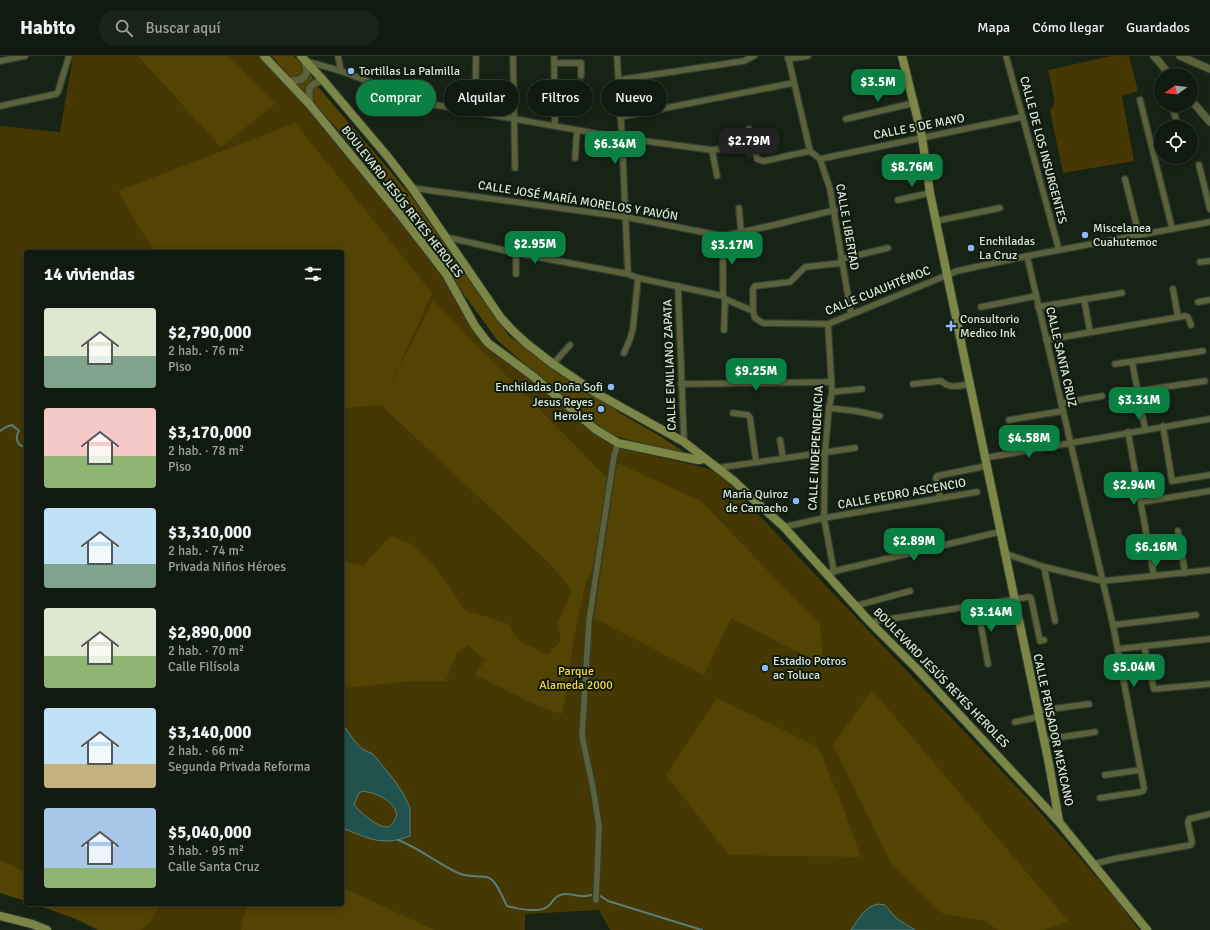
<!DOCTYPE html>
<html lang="es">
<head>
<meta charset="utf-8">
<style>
  body { margin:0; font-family:Signika,sans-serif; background:#1a2319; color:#f1f3f6; height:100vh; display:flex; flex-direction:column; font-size:15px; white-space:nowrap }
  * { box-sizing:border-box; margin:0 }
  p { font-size:13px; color:#9ca19f }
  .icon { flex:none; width:22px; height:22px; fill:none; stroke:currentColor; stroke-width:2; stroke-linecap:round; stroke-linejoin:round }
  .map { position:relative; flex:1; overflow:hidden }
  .panel { position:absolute; left:24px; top:194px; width:320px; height:656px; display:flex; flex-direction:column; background:#111a10; border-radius:4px; box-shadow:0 2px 10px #0003,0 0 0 1px #303830 }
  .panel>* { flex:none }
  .banner { position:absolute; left:356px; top:24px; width:380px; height:36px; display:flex; gap:8px }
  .needle { width:26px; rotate:255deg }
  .controls { position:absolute; left:1154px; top:12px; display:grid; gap:8px }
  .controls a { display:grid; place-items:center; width:44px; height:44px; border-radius:50%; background:#111a10; box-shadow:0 2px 10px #0003,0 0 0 1px #303830; font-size:20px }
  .price { position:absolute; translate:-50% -34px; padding:0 9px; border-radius:8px; background:#0b8043; color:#fff; font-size:13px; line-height:26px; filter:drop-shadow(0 1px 2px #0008) }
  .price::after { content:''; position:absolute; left:50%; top:24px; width:12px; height:9px; margin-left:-6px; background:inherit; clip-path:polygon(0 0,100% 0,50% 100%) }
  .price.selected { background:#222; color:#fff }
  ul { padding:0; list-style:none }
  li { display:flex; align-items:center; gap:12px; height:100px; padding:0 20px }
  li span { display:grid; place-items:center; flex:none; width:112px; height:80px; border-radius:4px; color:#555 }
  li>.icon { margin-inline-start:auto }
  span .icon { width:48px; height:48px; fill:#fffc; stroke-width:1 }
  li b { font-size:17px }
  h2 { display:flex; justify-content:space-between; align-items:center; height:48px; padding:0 20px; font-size:17px }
  .pill { padding:0 14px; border-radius:18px; background:#111a10; box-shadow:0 2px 10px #0003,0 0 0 1px #303830; font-size:14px; line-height:36px }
  .pill.selected { background:#0b8043; color:#fff }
  header { display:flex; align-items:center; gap:24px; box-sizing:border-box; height:56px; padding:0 20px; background:#111a10; border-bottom:1px solid #303830 }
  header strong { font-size:19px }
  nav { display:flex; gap:22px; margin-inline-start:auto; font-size:14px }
  .search { width:280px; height:36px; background:#1a2319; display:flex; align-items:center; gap:10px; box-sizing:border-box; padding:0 14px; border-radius:22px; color:#9ca19f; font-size:15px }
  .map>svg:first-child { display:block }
</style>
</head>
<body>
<header>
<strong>Habito</strong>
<div class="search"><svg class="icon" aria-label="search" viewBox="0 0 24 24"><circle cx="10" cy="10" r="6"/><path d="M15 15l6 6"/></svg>Buscar aquí</div>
<nav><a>Mapa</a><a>Cómo llegar</a><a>Guardados</a></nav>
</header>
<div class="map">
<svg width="1210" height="874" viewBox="0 0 1210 874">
  <rect width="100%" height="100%" fill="#172315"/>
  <!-- green -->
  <g fill="#453803">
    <polygon points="73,0 259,0 296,40 368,126 439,215 481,285 545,331 589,373 624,393 694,409 709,413 722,420 1031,746 1116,843 1139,874 610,874 599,854 525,858 525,874 98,874 76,863 35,848 342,848 342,196 26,196 26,845 0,837 0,70 60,76"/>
    <polygon points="1111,0 1129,0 1138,35 1122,40 1134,105 1063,117 1050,55 1055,46 1048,14"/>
  </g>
  <!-- forest -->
  <g fill="#534404">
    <polygon points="138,0 229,0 275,48 221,91"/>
    <polygon points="272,0 294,0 310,15 314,26 408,136 509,280 620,357 660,380 687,398 648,390 613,379 585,360 498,285 379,123 334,69 297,30"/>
    <polygon points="295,67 432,237 387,337 433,245 607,422 595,508 586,526 573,586 568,626 562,658 536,649 475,619 485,604 468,589 457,596 446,625 413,625 342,632 342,505 363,510 390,480 412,488 432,508 454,537 464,554 509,568 518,584 548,599 561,584 557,567 563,556 572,534 551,509 381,349 342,352 342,196 154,196 118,135"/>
    <polygon points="617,407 701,445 820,569 823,609 731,562 704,619 594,562"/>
    <polygon points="872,634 1068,865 1044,874 998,874 985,865 941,857 890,805 833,689"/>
    <polygon points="717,642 818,691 842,748 861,801 729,799 666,719"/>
    <polygon points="0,804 26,816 26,845 0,837"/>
    <polygon points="342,831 434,874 241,874 243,861 248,848 342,848"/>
    <polygon points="35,848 161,848 149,867 141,874 98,874 76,863"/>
  </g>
  <!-- water -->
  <g fill="#22524e" stroke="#5a7e79" fill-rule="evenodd">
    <path d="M342,667L353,683L362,693L373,698L395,725L404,739L410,752V780C382,791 368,782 342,772ZM363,735C378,738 392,743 397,758C395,763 392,772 385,771C377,770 357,755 354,748L359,737Z"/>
    <path d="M878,848L885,849L896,862L915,874H851C859,863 864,851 878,848Z"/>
  </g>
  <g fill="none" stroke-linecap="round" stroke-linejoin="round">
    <!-- stream -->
    <g stroke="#5a7e79" stroke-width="2">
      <path d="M0,375L6,371L12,369L19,375C14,382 18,391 26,391"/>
      <path d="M398,784C421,793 438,808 458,817C468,822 482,819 489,822C497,825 503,843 507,850C517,853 539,857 547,851C554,846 553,840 564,838C573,837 579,843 591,839"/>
      <polyline points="599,839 608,845 702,874"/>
    </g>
    <defs>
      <g id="minor">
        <polyline points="338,0 341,15"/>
        <polyline points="513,0 515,112"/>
        <polyline points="554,0 555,70"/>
        <polyline points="617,0 622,82 628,218"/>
        <polyline points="788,0 810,95 820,103 830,133 851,258"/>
        <polyline points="1006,0 1059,194"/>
        <polyline points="788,3 808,0"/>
        <polyline points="0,5 25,0"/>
        <polyline points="306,5 341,15 422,46 436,49 622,82 712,94 753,89"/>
        <polyline points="555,7 581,7 581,20"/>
        <polyline points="618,24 744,5 754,0"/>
        <polyline points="1140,44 1172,172"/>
        <polyline points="1172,49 1178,71"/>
        <polyline points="0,50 56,38 58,36 69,0"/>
        <polyline points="475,56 476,0"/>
        <polyline points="620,61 793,27"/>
        <polyline points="846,63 914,47"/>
        <polyline points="749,73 757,103 764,105 810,95"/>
        <polyline points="712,94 717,120"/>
        <polyline points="575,102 577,75"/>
        <polyline points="820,103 1022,61"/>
        <polyline points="1199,109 1210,153"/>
        <polyline points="1125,123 1139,179"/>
        <polyline points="412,132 626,161 723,180 774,169 835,154"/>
        <polyline points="898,144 930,137"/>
        <polyline points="739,152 741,176"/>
        <polyline points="936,165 1000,152"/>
        <polyline points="446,181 516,197 628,218 638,222 723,240 725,243 753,255 755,262 763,267 828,268 957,215 1027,200 1210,166"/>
        <polyline points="1027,200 1113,569 1144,732 1143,735 1140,736 1100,742"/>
        <polyline points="841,203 888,192"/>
        <polyline points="1200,206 1210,205"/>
        <polyline points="516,218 516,197"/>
        <polyline points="678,230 684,386"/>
        <polyline points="1173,233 1178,261"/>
        <polyline points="723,240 723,180"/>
        <polyline points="1084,243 1090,276"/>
        <polyline points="1198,246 1210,244"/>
        <polyline points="981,251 1036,240"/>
        <polyline points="1038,251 1122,237"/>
        <polyline points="753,255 753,233 755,230 790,226 805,211 842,207"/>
        <polyline points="828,268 832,336 829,352 825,396 824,462 834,516"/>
        <polyline points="724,274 725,243"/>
        <polyline points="1046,284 1185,260 1188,261 1191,269"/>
        <polyline points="624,297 630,283 633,272 638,222"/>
        <polyline points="1132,306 1145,373"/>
        <polyline points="553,308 570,289"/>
        <polyline points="1115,308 1203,295"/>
        <polyline points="681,328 831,326"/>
        <path d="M913,328L941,325C950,333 958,330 969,328"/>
        <polyline points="1138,335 1205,325"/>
        <polyline points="832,336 862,333"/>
        <polyline points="1061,347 1102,340"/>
        <polyline points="829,352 856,355 880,360"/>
        <polyline points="733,357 748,359 750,362 756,405"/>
        <polyline points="1009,364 1063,355"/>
        <polyline points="1163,370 1172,425 1210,419"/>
        <polyline points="1128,376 1154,520"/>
        <polyline points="780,384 783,402"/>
        <polyline points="984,402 1210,363"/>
        <polyline points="717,412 855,392"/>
        <polyline points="940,442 936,422 937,420 986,410"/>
        <polyline points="1142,446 1210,435"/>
        <polyline points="784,471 824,462 977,436"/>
        <polyline points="1178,475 1185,517"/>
        <polyline points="1004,497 1044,511 1103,525 1210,514"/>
        <polyline points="1044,511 1055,565"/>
        <polyline points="831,516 999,476"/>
        <polyline points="977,548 988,608"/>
        <polyline points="855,550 910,535"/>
        <polyline points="870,566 1029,541 1031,542 1040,585 1044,584"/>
        <polyline points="1113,569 1196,559"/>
        <polyline points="1144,590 1154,633 1210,628"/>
        <polyline points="1118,593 1210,583"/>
        <polyline points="1037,655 1089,648"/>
        <polyline points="1015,666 1038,661"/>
        <polyline points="1043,684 1095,676"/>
        <polyline points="1105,719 1140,714"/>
        <polyline points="1094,808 1113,803 1191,789 1192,786 1188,767 1189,763 1210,758"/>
        <polyline points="596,844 599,770 593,732 582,680 589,565 614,400 618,387"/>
      </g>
      <g id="tertiary">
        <polyline points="1154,0 1170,19"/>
        <polyline points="1180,0 1210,13"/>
        <path d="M289,25C303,25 310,21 305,5"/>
        <polyline points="1191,44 1210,66"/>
        <path d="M310,49C308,33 307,29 323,24"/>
      </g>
      <g id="secondary">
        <polyline points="264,0 310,49 402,161 446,218 475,270 488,287 534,321 595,373 618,387 698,404 701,404 702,401"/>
        <polyline points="301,0 323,24 388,101 412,132 501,262 513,275 526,287 553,308 596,337 684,386 734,425 752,442 784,471 870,566 917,613 1059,766 1147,874"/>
        <polyline points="902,0 922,81 930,137 1049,708 1059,765"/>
        <polyline points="0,860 32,868 47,874"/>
      </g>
    </defs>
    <!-- minor casing -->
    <use href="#minor" stroke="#333e31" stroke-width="8"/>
    <!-- tertiary casing -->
    <use href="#tertiary" stroke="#333e31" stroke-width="9"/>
    <!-- secondary casing -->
    <use href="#secondary" stroke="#333e31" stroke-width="10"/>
    <!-- minor -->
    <use href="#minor" stroke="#5a613b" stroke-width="5.5"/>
    <!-- tertiary -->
    <use href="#tertiary" stroke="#5a613b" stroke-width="7"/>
    <!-- secondary -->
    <use href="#secondary" stroke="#7c8747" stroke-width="8"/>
  </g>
  <!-- markers -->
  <g fill="#90b8fd" stroke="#0e1a0c" stroke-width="1.5">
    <circle cx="351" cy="15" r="4"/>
    <circle cx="1085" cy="179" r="4"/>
    <circle cx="971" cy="192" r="4"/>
    <path d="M949 264h4v4h4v4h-4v4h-4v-4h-4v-4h4z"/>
    <circle cx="611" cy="331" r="4"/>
    <circle cx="601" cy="353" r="4"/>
    <circle cx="796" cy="445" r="4"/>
    <circle cx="765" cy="612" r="4"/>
  </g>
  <g text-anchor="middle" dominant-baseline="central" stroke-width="4" stroke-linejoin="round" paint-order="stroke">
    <!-- poi labels -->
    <g font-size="12" fill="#dee6dc" stroke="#0e1a0c" text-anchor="start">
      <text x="359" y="15">Tortillas La Palmilla</text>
      <text x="1093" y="172">Miscelanea<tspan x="1093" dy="14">Cuahutemoc</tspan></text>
      <text x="979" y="185">Enchiladas<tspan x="979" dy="14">La Cruz</tspan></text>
      <text x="960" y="263">Consultorio<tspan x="960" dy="14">Medico Ink</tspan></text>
      <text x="603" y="331" text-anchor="end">Enchiladas Doña Sofi</text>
      <text x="593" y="346" text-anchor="end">Jesus Reyes<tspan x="593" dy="14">Heroles</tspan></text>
      <text x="788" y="438" text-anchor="end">Maria Quiroz<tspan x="788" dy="14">de Camacho</tspan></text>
      <text x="773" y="605">Estadio Potros<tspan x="773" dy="14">ac Toluca</tspan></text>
    </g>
    <!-- street labels -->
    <g font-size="12" fill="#dee6dc" stroke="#0e1a0c">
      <text transform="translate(919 71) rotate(-11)">CALLE 5 DE MAYO</text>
      <text transform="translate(1043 94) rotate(75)">CALLE DE LOS INSURGENTES</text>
      <text transform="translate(578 145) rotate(9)">CALLE JOSÉ MARÍA MORELOS Y PAVÓN</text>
      <text transform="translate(402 146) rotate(52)">BOULEVARD JESÚS REYES HEROLES</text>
      <text transform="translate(847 171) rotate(80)">CALLE LIBERTAD</text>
      <text transform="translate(878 235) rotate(-22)">CALLE CUAUHTÉMOC</text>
      <text transform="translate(1061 301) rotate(77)">CALLE SANTA CRUZ</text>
      <text transform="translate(670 309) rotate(-92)">CALLE EMILIANO ZAPATA</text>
      <text transform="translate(816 392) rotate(-87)">CALLE INDEPENDENCIA</text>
      <text transform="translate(902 438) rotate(-10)">CALLE PEDRO ASCENCIO</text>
      <text transform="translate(941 622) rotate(46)">BOULEVARD JESÚS REYES HEROLES</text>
      <text transform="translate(1053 674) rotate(78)">CALLE PENSADOR MEXICANO</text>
    </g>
    <!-- park labels -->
    <g font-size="12" fill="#fbd444" stroke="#0e1a0c">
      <text x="576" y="615">Parque<tspan x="576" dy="14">Alameda 2000</tspan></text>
    </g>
  </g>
</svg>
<div class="controls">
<a><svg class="needle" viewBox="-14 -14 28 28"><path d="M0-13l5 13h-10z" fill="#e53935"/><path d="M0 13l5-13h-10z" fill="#9ca19f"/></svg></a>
<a><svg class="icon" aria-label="locate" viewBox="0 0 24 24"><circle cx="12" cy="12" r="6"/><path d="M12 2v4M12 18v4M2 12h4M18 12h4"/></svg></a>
</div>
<b class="price" style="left:878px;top:47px">$3.5M</b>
<b class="price selected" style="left:749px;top:106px">$2.79M</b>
<b class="price" style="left:615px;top:109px">$6.34M</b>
<b class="price" style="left:912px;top:132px">$8.76M</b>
<b class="price" style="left:535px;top:209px">$2.95M</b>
<b class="price" style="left:732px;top:210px">$3.17M</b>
<b class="price" style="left:756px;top:336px">$9.25M</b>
<b class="price" style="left:1139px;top:365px">$3.31M</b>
<b class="price" style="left:1029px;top:403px">$4.58M</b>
<b class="price" style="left:1134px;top:450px">$2.94M</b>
<b class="price" style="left:914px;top:506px">$2.89M</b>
<b class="price" style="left:1156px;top:512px">$6.16M</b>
<b class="price" style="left:991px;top:577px">$3.14M</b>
<b class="price" style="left:1134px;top:632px">$5.04M</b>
<div class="banner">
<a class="pill selected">Comprar</a>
<a class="pill">Alquilar</a>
<a class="pill">Filtros</a>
<a class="pill">Nuevo</a>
</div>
<section class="panel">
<h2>14 viviendas<svg class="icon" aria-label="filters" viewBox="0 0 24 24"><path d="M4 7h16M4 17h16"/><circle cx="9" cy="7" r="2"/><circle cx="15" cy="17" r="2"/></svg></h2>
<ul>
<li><span style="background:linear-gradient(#dfe7d0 60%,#7fa58c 0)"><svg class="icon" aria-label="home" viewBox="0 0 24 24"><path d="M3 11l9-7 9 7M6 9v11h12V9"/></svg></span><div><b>$2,790,000</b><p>2 hab. · 76 m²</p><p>Piso</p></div></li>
<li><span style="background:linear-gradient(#f6c9c9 60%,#8fb573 0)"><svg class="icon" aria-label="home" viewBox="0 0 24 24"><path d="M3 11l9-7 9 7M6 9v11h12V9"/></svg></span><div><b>$3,170,000</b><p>2 hab. · 78 m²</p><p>Piso</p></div></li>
<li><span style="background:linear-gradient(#bfe0f5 70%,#7fa58c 0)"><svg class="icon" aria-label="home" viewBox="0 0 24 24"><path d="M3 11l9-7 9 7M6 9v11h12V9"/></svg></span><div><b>$3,310,000</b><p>2 hab. · 74 m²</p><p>Privada Niños Héroes</p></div></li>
<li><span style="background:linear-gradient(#dfe7d0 60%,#8fb573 0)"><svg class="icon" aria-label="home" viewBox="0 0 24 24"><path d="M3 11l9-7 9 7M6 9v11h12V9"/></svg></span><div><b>$2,890,000</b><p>2 hab. · 70 m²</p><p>Calle Filísola</p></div></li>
<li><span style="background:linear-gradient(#bfe0f5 70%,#c2b280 0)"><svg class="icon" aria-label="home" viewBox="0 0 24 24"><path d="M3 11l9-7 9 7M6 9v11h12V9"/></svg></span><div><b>$3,140,000</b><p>2 hab. · 66 m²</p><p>Segunda Privada Reforma</p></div></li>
<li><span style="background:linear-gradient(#a9c7e8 75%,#8fb573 0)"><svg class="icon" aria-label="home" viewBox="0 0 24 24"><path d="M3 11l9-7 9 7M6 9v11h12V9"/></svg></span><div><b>$5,040,000</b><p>3 hab. · 95 m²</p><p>Calle Santa Cruz</p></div></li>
</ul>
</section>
</div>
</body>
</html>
